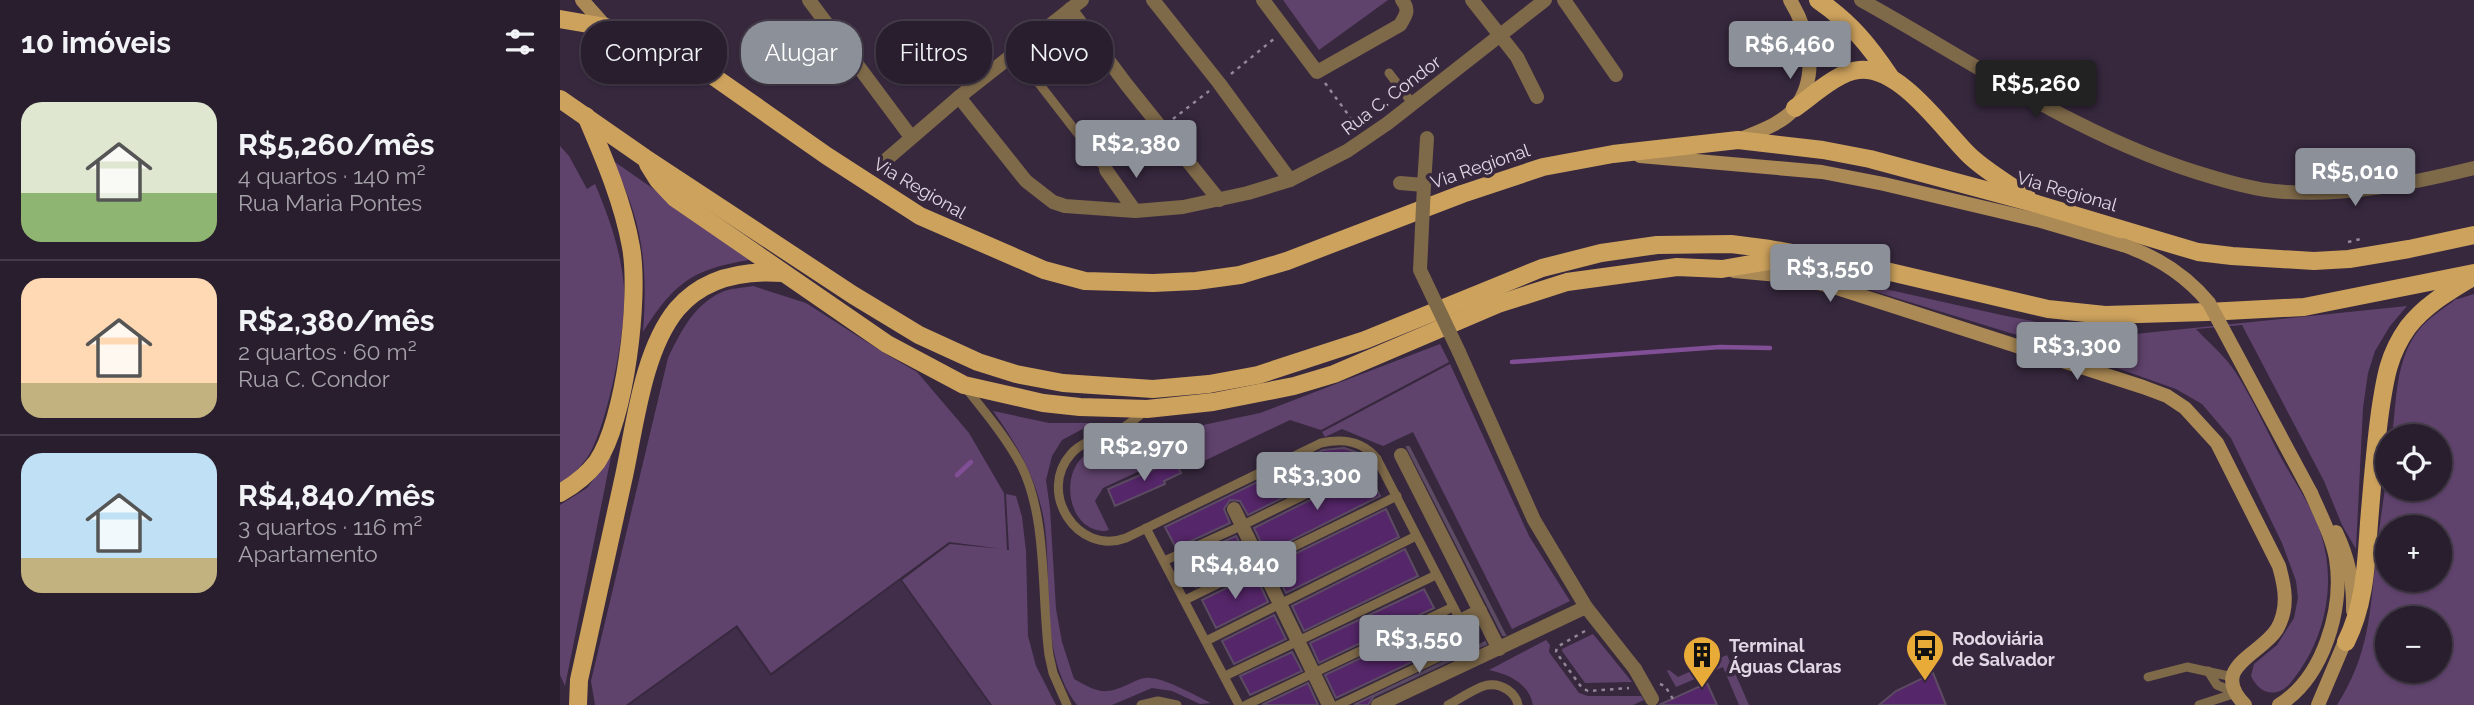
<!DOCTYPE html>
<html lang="pt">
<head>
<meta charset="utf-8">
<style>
  body { margin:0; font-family:Raleway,sans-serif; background:#312736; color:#f1f3f6; height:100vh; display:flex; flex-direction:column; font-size:26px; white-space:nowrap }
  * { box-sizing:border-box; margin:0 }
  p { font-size:23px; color:#a5a2aa }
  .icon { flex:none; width:38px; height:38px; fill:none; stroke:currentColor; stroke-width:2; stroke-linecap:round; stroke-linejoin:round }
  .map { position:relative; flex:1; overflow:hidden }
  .drawer { display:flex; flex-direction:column; background:#291e2e; width:560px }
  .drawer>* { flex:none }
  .top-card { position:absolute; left:21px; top:21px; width:665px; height:63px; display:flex; gap:14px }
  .buttons { position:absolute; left:1815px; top:424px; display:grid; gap:14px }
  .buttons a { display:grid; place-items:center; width:77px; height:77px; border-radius:50%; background:#291e2e; box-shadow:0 2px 5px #0004,0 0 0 2px #453c4a; font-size:35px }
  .price { position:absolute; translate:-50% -60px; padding:0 16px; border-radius:7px; background:#8c9099; color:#fff; font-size:23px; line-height:46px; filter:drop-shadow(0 2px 4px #0008) }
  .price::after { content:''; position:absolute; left:50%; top:42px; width:21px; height:16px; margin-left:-10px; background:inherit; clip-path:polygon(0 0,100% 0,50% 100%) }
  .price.current { background:#222; color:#fff }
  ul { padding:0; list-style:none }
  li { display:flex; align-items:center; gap:21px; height:175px; padding:0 21px }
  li+li { border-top:2px solid #453c4a }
  li span { display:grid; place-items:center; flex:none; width:196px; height:140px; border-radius:21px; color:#555 }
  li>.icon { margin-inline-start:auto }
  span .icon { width:84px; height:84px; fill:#fffc; stroke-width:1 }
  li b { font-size:30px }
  h2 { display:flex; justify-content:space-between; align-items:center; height:84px; padding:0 21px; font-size:30px }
  .tag { padding:0 24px; border-radius:28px; background:#291e2e; box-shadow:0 2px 5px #0004,0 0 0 2px #453c4a; font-size:24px; line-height:63px }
  .tag.current { background:#8c9099; color:#fff }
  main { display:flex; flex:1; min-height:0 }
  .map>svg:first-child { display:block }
</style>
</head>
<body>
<main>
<section class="drawer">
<h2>10 imóveis<svg class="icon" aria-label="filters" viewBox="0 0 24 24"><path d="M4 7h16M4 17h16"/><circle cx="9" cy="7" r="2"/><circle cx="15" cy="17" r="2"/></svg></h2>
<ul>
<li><span style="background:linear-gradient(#dfe7d0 65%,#8fb573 0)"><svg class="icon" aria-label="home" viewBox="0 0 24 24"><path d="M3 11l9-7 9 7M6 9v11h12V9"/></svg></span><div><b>R$5,260/mês</b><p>4 quartos · 140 m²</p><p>Rua Maria Pontes</p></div></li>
<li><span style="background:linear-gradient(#ffd9b3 75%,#c2b280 0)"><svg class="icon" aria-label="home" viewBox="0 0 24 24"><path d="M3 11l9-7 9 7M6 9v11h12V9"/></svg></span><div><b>R$2,380/mês</b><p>2 quartos · 60 m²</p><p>Rua C. Condor</p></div></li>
<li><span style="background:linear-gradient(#bfe0f5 75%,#c2b280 0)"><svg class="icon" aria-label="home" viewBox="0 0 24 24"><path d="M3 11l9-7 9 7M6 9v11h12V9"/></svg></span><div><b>R$4,840/mês</b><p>3 quartos · 116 m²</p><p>Apartamento</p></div></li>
</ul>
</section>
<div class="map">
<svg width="1914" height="705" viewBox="0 0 1914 705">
  <rect width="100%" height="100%" fill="#37283e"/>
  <!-- built -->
  <polygon fill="#412e4a" points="340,580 430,705 69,705 176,628 211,676"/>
  <!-- green -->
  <g fill="#60436d" fill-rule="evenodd">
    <polygon points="723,0 828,0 759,50"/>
    <path d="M0,146L9,156L27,189L35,184C49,217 61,251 64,287C67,326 49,418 30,453C23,465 12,476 0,483Z"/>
    <path d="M52,160L194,259C134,269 116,280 83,332C88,264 83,222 52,160Z"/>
    <path d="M1258,274L1446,316L1515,329L1575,334L1847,306L1898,299L1914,294V705H1777C1809,655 1810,613 1816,556C1819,529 1823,502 1827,475V488H1880V436H1832C1837,400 1835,361 1858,331C1868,318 1883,309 1895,300L1847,306L1830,326L1815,351L1808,373L1803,408L1796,549L1782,525L1764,481L1682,325L1636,329C1649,343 1666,357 1676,373C1692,398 1705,427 1719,454C1733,480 1752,506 1761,534C1777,585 1765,640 1732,681C1718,699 1700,695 1691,676L1694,664L1717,645L1734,618L1738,598L1736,581L1722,543L1671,438L1642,404L1616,389L1512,352ZM1827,527H1880V579H1827ZM1827,618H1880V670H1827Z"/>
    <path d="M193,286L246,303L324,353L357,372L409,433L444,493L447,550H449L446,494L456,496L462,517L466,551L468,636L476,666L496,705H432L342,580L390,544L443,549L389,542L211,673L177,625L66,705H35L31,681L108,358C120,333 133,306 160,293C169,288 183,288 193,286Z"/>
    <path d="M880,344L889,362L761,430L730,420L644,461L635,452L622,451L543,488L535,501L549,530L545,531C511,531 501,484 519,461C526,452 538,449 548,445L700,413Z"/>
    <polygon points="890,364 969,536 1010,601 952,629 853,432 823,446 782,429 765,437 762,432"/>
    <path d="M433,411L489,423H534L502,440L492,456L486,480L490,509L496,609L502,642L514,679C538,692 543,696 569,684C576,681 583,677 590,678C605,678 636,696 651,703L640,704L612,691L592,688L552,705H517C480,656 492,585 485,527C479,483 459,447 433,411Z"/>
    <polygon points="51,457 5,686 0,675 0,505 27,488"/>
    <polygon points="1033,634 1072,682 1025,683 1002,651 1002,649"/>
    <path d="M986,640L990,645L989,652L1019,693L1028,696H1081L1084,700L1073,705H973C969,683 948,674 929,670Z"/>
    <polygon points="1167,655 1189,705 1179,705 1163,667 1116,687 1107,671 1109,670 1118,677"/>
  </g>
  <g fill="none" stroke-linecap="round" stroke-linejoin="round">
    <!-- stream -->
    <g stroke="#804f95" stroke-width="4.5">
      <polyline points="952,362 1160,347 1210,348"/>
      <polyline points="397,475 411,462"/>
    </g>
  </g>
  <!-- building -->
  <g fill="#552669" stroke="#5c4b63" stroke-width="2">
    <polygon points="847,447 849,447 945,635 943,635"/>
    <polygon points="784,448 799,453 802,459 688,515 680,501 670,500 664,509 670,523 616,548 605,527 763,450"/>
    <polygon points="615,460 621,473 604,481 605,484 555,506 548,489"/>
    <polygon points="808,471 820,496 706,553 694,528"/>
    <polygon points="826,509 839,537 726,593 712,565"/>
    <polygon points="676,536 689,561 636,587 622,560"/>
    <polygon points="845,549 858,576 744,631 732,606"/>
    <polygon points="695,574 708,602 656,628 642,600"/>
    <polygon points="864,589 874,608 759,663 750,643"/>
    <polygon points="714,615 726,639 674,664 662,641"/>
    <polygon points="868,626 864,634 868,642 874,644 888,638 890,644 776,698 765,675"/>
    <polygon points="925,642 926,644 814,696 808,705 794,705"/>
    <polygon points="732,652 742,671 690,695 680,676"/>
    <polygon points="1373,673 1386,705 1319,705 1336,691"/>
    <polygon points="748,683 758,705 702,705"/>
    <polygon points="1147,683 1157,705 1099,705"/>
  </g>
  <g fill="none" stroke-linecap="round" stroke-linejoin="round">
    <!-- path -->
    <g stroke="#938799" stroke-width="2.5" stroke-dasharray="3.5 5" stroke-linecap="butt">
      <polyline points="671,74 715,38"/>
      <polyline points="765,83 798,128"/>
      <polyline points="613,119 649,91"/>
      <polyline points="557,161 591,136"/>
      <polyline points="1788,242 1801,239"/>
      <polyline points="1025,631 997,647 996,652 1022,688 1028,691 1069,688"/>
      <polyline points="1100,684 1105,686 1113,699"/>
    </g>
    <!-- lane -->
    <g stroke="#7e6949" stroke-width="9">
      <polyline points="456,54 546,170"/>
      <polyline points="829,73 852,103"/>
      <path d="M405,387C425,412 446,437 461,465C488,518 481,597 489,655L493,673L507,705"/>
      <path d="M586,410C579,416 572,422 564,427C548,437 525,438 511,454C477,492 517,556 566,538L761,443C784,438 803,441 817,459L908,635L906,642L902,646L778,705"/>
      <polyline points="586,528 679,705"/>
      <polyline points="604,561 681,526 817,459"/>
      <polyline points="625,600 837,496"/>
      <polyline points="646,641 856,536"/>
      <polyline points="1648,671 1657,685 1674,692"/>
      <polyline points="665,676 876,575"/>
      <polyline points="1588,677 1627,667 1673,677"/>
      <polyline points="581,705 598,701 617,705"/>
      <polyline points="686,705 893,607"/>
      <path d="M888,705C898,700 918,686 928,685C942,683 956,693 958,705"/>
      <polyline points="1639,705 1676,693"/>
    </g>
    <!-- street -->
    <g stroke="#7e6949" stroke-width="14">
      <polyline points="249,0 351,137"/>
      <polyline points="593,0 659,83 730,180"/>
      <path d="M703,0L757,72L840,25C846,15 850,10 842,0"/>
      <polyline points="912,0 957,57 977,97"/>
      <polyline points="1004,0 1056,75"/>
      <path d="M1301,0C1415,63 1525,141 1652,177C1672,183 1693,189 1714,191C1781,198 1849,184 1914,168"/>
      <polyline points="510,9 566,84 659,200"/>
      <polyline points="399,97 466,181 493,202 505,206 575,211 623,207 688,193 730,180 787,151 828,123 985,0"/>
      <polyline points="327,159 399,97 522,0"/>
      <polyline points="546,170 575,211"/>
      <polyline points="840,183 864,185 867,138"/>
      <polyline points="899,352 974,520 1026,607 1075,669"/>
      <polyline points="841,455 939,649"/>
      <polyline points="674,509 769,705"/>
      <polyline points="874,634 920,611"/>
      <polyline points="818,705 1026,607"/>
    </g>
    <!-- secondary -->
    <g stroke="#ab8a55" stroke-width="14">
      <polyline points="22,0 46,27"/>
      <path d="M1178,140C1197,132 1222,124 1235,108C1260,76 1249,31 1230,0"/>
      <polyline points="1080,156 1262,172 1324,184 1481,221 1563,245"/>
      <path d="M1174,271L1228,276L1274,287L1583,387L1607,396L1625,408L1657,443L1719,566C1725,587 1729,608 1717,629C1701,655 1648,667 1685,705"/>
      <path d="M1776,532C1788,557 1794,583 1793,611"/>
      <path d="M1719,705C1763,678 1784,609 1776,559C1772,536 1760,514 1751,493"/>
      <polyline points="1758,705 1788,634"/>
    </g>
    <!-- primary -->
    <g stroke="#cda25d" stroke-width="18">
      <path d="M1258,0C1291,23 1309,45 1331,78"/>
      <polyline points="0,19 46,27 118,57 150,74 267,156 360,216 484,270 525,281 593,283 636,281 680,275 727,261 902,194 983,167 1053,154 1178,140 1263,150 1310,159 1477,204 1638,252 1672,256 1754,261 1789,259 1849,249 1914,235"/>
      <polyline points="0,99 85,158 293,295 359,335 418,362 456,374 503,383 593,389 649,384 698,375 805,340 982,268 1041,253 1097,245 1171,244 1210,249 1309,267 1488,309 1545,315 1647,312 1744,307 1914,273"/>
      <path d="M1235,108C1251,97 1279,71 1299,70C1341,66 1383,130 1410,156C1427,172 1449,184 1467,197"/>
      <polyline points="88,164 98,180 115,198 327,344 404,385 483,403 520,407 587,409 653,402 734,386 774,374 938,304 1007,282 1117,267 1162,269 1232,257"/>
      <path d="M0,493C14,485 27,475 37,462C65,421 80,297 71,247C63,202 44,158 26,116"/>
      <path d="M1786,642C1805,604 1806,565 1809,523C1812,486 1815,449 1820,412C1825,379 1828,355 1848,327C1865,305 1888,292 1911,278"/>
      <path d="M18,705L19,680C34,612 49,544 64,476C75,425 83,350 117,309C144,277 183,270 223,273"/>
    </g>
    <!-- street-bridge -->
    <g stroke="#7e6949" stroke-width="14">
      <polyline points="864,185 860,270 899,352"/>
      <polyline points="1075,669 1092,699"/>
    </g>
    <!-- secondary-bridge -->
    <path stroke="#ab8a55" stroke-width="14" d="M1563,245C1598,257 1626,275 1649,303L1751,493"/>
  </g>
  <!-- icons -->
  <defs>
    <symbol id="bus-pin" viewBox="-11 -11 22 30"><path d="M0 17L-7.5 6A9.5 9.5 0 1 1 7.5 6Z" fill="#e9ab38" stroke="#37283e"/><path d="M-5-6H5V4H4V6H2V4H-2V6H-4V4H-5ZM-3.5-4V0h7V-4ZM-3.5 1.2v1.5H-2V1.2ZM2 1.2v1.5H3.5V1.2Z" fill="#111"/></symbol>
    <symbol id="building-pin" viewBox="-11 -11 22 30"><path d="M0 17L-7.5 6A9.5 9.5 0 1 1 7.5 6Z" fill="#e9ab38" stroke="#37283e"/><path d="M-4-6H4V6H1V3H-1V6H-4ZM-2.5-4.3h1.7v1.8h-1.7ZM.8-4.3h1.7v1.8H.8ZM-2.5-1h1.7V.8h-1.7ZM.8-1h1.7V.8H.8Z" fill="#111"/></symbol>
  </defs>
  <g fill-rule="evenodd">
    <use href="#bus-pin" x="1343" y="626" width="44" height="60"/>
    <use href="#building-pin" x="1120" y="633" width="44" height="60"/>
  </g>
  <g text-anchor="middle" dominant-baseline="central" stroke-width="7" stroke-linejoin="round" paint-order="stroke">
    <!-- street labels -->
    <g font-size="18" fill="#e1d7e5" stroke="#37283e">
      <text transform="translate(831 95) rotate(-37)">Rua C. Condor</text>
      <text transform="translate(920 166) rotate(-19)">Via Regional</text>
      <text transform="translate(360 188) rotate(30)">Via Regional</text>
      <text transform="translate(1507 191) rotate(16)">Via Regional</text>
    </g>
    <!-- poi labels -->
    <g font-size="18" font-weight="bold" fill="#e1d7e5" stroke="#37283e" text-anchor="start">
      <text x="1392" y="638">Rodoviária<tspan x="1392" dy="21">de Salvador</tspan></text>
      <text x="1169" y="645">Terminal<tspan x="1169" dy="21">Águas Claras</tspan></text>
    </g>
  </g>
</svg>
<div class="buttons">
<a><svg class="icon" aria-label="locate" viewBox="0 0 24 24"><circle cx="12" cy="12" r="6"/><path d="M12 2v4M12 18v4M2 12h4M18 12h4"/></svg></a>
<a>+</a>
<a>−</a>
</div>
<b class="price" style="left:1230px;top:81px">R$6,460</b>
<b class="price current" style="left:1476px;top:120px">R$5,260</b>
<b class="price" style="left:576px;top:180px">R$2,380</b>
<b class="price" style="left:1795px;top:208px">R$5,010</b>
<b class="price" style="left:1270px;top:304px">R$3,550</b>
<b class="price" style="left:1517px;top:382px">R$3,300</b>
<b class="price" style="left:584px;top:483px">R$2,970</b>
<b class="price" style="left:757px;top:512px">R$3,300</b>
<b class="price" style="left:675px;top:601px">R$4,840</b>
<b class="price" style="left:859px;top:675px">R$3,550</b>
<div class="top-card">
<a class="tag">Comprar</a>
<a class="tag current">Alugar</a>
<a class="tag">Filtros</a>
<a class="tag">Novo</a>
</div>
</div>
</main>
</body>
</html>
